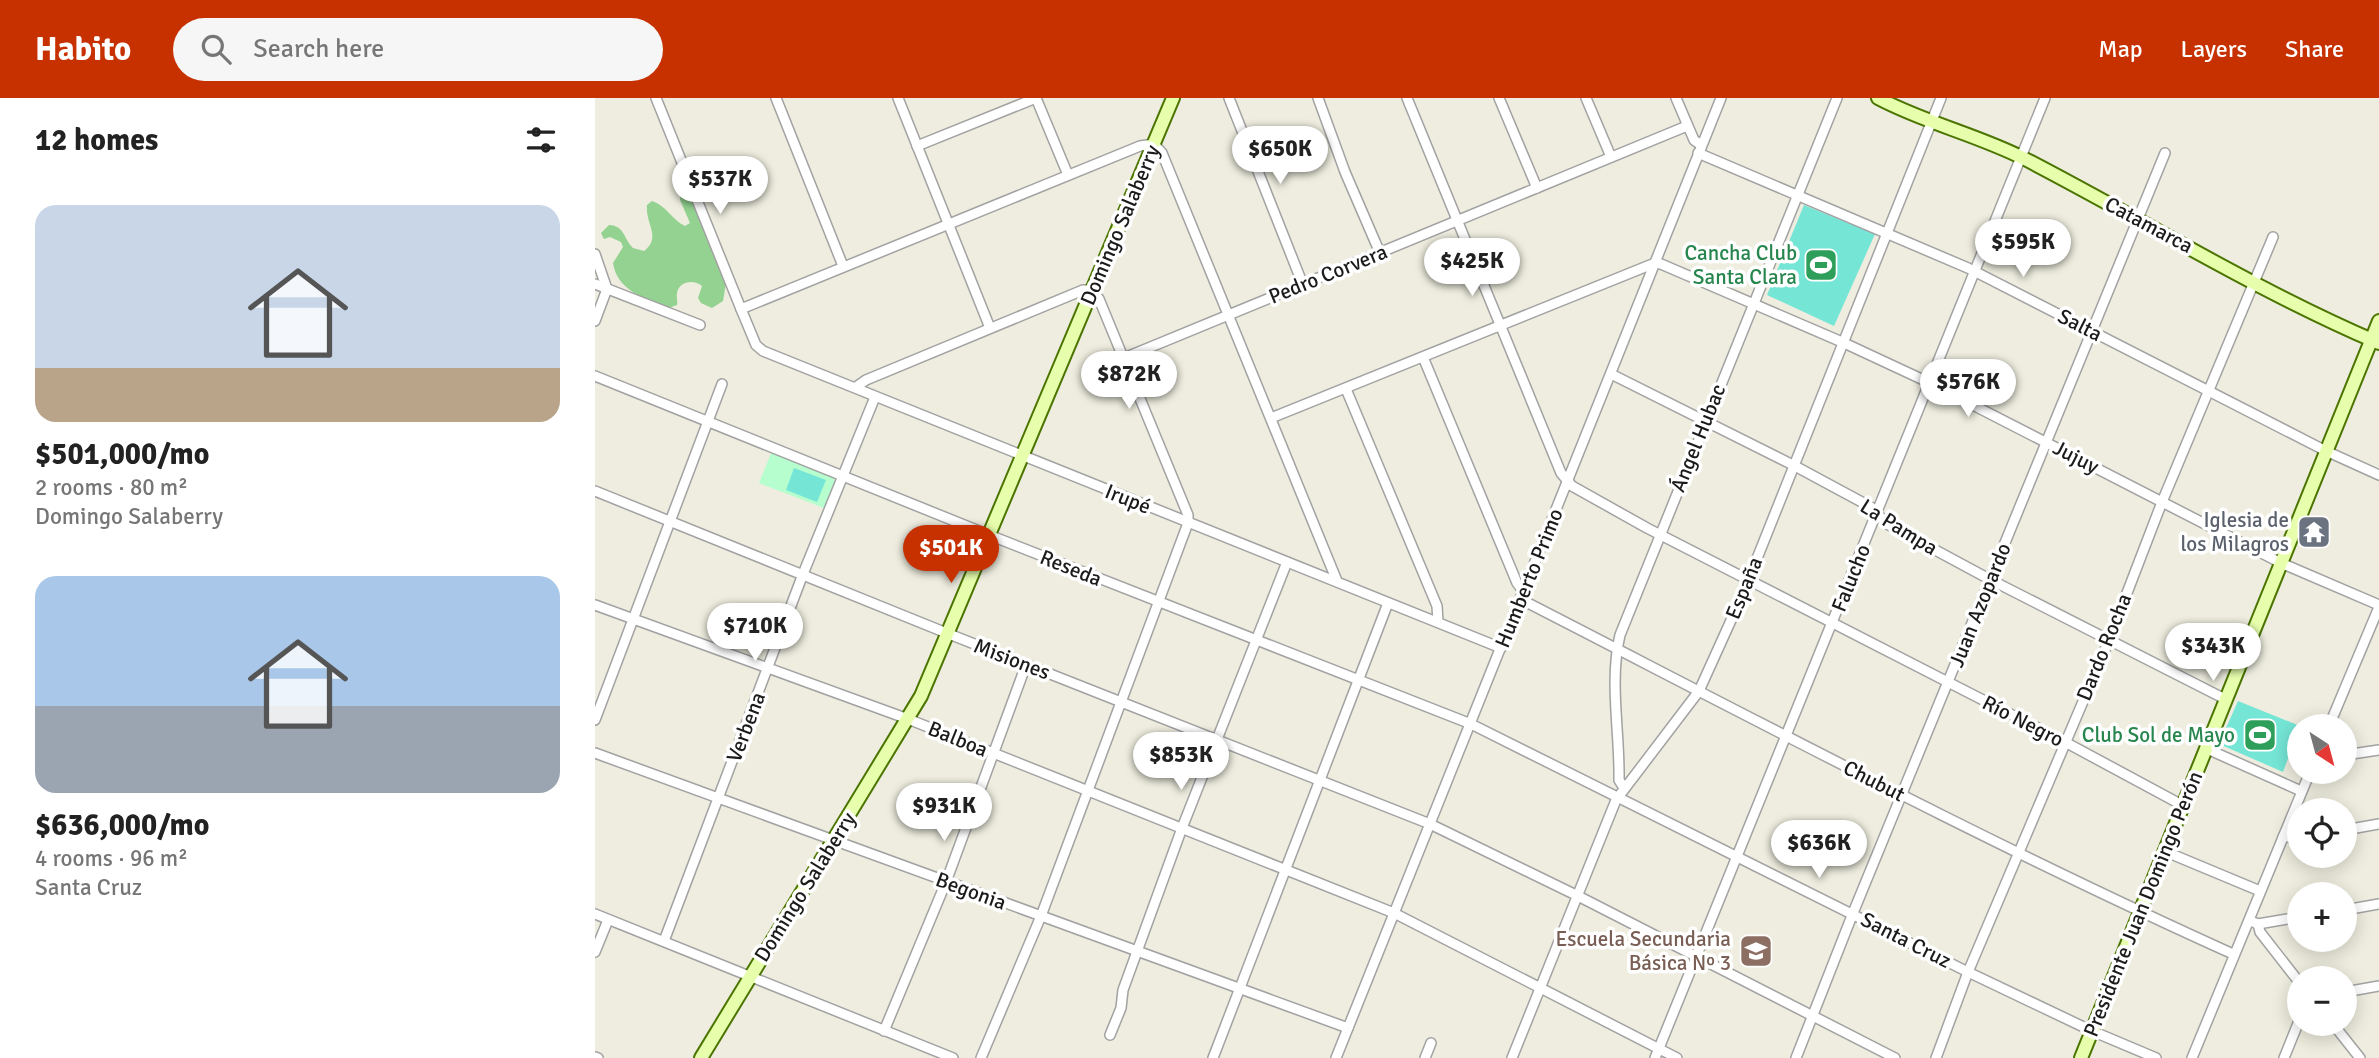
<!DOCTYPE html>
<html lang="en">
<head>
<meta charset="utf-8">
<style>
  body { margin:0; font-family:Signika,sans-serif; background:#f6f6f6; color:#222; height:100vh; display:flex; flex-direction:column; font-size:26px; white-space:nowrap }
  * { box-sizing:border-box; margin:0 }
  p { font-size:23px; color:#767676 }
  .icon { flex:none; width:38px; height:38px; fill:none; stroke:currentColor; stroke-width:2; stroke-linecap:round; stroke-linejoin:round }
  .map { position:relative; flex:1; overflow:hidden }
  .side { display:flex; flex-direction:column; background:#fff; width:595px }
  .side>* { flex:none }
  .needle { width:46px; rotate:144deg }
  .fabs { position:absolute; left:1692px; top:616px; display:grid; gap:14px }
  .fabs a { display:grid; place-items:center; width:70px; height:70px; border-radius:50%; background:#fff; box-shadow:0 4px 18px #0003; font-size:35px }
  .price { position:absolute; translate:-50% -60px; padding:0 16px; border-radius:24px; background:#fff; color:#222; font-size:23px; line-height:46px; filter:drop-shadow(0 2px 4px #0008) }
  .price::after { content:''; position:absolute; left:50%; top:42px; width:21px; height:16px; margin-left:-10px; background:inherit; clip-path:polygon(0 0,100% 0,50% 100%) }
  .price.current { background:#c73100; color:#fff }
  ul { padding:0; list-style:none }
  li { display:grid; align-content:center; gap:14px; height:371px; padding:0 35px }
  li span { display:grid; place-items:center; height:217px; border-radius:21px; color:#555 }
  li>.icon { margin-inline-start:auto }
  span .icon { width:126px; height:126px; fill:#fffc; stroke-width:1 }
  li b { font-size:30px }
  h2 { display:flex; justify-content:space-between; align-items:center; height:84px; padding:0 35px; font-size:30px }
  header { display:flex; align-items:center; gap:42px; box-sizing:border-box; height:98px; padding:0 35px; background:#c73100; color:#fff }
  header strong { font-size:33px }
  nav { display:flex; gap:38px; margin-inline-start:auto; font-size:24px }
  .search { width:490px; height:63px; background:#f6f6f6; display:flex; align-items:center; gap:18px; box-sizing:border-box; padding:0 24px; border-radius:38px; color:#767676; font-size:26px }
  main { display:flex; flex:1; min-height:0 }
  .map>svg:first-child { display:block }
</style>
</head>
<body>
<header>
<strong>Habito</strong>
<div class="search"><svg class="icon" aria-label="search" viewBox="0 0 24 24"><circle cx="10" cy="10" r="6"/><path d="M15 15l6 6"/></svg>Search here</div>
<nav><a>Map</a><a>Layers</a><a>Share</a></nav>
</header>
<main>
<section class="side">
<h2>12 homes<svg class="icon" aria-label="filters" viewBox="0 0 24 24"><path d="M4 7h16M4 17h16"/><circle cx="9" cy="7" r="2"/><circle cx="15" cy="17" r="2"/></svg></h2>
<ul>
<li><span style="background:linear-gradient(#c9d6e8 75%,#b9a48a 0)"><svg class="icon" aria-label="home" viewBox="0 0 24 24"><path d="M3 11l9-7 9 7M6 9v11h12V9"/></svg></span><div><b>$501,000/mo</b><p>2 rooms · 80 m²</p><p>Domingo Salaberry</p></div></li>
<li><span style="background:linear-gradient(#a9c7e8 60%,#9aa5b1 0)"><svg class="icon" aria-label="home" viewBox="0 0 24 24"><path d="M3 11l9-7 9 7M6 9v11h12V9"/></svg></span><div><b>$636,000/mo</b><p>4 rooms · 96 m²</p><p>Santa Cruz</p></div></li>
</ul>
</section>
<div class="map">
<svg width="1784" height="960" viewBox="0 0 1784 960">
  <rect width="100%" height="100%" fill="#eeeddf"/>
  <!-- forest -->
  <path fill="#93d290" d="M91,87L97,89L102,100L112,142L131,185L128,203L117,210L106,205L103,200L107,188C99,181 84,183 82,195C81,199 83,203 82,207L71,211C49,200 22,192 18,165L28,149L26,144L15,139L9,141L6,135L14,127C30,128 28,140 38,150L49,153C67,139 50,126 52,107L57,103C72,108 77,122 90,128L95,125L85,102L86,90Z"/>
  <!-- park -->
  <polygon fill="#b6fece" points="177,353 238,379 240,384 229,410 164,385"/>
  <!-- pitch -->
  <g fill="#75e6d6">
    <polygon points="1209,107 1280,136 1239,228 1172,197"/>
    <polygon points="199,370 231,382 222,404 191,392"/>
    <polygon points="1643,603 1705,628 1688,674 1624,646"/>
  </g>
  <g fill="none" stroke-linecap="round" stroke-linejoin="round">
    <defs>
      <g id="street">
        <polyline points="61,0 146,211 161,247 168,253 906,550"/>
        <polyline points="181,0 248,168"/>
        <polyline points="303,0 395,230"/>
        <polyline points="441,0 473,77"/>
        <polyline points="634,0 708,187"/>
        <polyline points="723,0 750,74 785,155"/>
        <polyline points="812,0 966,375 977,388 1052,430 1470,644 1587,707"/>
        <polyline points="904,0 942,90"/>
        <polyline points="991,0 1016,59"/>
        <polyline points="1081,0 1099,42 1106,47"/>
        <polyline points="322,48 441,0"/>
        <polyline points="1103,55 1373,170 1731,353 1784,377"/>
        <polyline points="0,156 12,191 0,223"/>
        <polyline points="0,186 105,227"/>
        <polyline points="146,211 545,48 559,46 567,55 742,483"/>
        <polyline points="828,259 922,485 928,493"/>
        <polyline points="529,260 1092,28"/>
        <polyline points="1016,276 1198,367 1276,409 1292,426 1396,482 1630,601"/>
        <polyline points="0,278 394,437 876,626 1373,874 1497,933 1561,960"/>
        <polyline points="261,289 271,282 488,192 497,192 504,201 593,417 593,425 446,818 386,960"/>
        <polyline points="751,291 842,508 843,524"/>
        <polyline points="676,320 1060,165 1066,166 1247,244 1335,285 1686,465 1784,507"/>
        <polyline points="0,393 354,536 835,726 983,798 1300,960"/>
        <path d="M925,501C1161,622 1396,747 1638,856"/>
        <polyline points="0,507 313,621 799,815 1082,960"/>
        <polyline points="0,622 127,286"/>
        <polyline points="1734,628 1784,509"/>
        <polyline points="1610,650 1706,693"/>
        <polyline points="0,655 753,930"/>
        <polyline points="1750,657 1784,652"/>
        <path d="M1029,690L1024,682C1025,635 1014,583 1025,537L1242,0"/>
        <polyline points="1750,732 1784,726"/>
        <polyline points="1688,739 1704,739"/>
        <polyline points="1569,753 1665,793"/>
        <polyline points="1750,812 1784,806"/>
        <polyline points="0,816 358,960"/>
        <polyline points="1658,824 1663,826 1704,819"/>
        <polyline points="1663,826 1665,834 1704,884"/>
        <polyline points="69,843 208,476 280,299"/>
        <polyline points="0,854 13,822"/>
        <polyline points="1750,894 1784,888"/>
        <polyline points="1738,926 1765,960"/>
        <polyline points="289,933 351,784 431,567"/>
        <polyline points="515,937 526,910 528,892 587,730 692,464"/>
        <polyline points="0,959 3,960"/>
        <polyline points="618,960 793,505"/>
        <polyline points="741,960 1126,0"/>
        <polyline points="830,960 836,945"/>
        <polyline points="917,960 1021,702 1104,593 1147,498 1346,0"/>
        <polyline points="1060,960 1450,0"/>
        <polyline points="1201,960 1258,815 1570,55"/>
        <polyline points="1341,960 1373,874 1512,547 1567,404 1678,139"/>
        <polyline points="1597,960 1715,674"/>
        <polyline points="1689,960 1704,923"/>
      </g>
      <g id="secondary">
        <path d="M1283,0C1330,25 1383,37 1430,61C1548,122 1662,193 1784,245"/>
        <polyline points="106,960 326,598 578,0"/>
        <polyline points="1486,960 1784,223"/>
      </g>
    </defs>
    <!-- street casing -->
    <use href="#street" stroke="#a2a2a2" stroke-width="12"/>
    <!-- secondary casing -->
    <use href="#secondary" stroke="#4b7500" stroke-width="16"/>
    <!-- street -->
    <use href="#street" stroke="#fff" stroke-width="9"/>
    <!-- secondary -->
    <use href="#secondary" stroke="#e7ffad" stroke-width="12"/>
  </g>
  <!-- icons -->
  <defs>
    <symbol id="stadium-square" viewBox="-11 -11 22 22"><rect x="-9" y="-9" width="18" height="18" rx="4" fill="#2e9e5b" stroke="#fff"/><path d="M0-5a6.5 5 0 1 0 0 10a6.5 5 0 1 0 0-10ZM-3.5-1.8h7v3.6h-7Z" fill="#fff"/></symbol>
    <symbol id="temple-square" viewBox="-11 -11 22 22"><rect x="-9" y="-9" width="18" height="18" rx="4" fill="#6b7280" stroke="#fff"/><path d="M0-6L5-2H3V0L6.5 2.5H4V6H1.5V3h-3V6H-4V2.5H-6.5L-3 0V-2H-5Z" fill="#fff"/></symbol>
    <symbol id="school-square" viewBox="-11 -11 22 22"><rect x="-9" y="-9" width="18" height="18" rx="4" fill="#8d6e63" stroke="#fff"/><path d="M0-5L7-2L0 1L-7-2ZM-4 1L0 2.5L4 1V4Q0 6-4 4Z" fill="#fff"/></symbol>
  </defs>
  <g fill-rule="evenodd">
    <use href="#stadium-square" x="1207" y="148" width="38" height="38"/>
    <use href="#temple-square" x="1700" y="415" width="38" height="38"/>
    <use href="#stadium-square" x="1646" y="618" width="38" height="38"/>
    <use href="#school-square" x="1142" y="834" width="38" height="38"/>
  </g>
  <g text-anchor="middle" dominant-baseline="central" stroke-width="7" stroke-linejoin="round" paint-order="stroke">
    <!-- street labels -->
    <g font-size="21" fill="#1b1b1b" stroke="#fff">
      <text transform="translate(525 127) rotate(-67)">Domingo Salaberry</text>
      <text transform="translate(1554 127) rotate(28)">Catamarca</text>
      <text transform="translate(733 176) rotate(-22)">Pedro Corvera</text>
      <text transform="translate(1485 227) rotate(27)">Salta</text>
      <text transform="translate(1103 340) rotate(-68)">Ángel Hubac</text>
      <text transform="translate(1481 359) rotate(27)">Jujuy</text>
      <text transform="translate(533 401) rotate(22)">Irupé</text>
      <text transform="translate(1304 429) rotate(32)">La Pampa</text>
      <text transform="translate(476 470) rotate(22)">Reseda</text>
      <text transform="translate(934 480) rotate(-68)">Humberto Primo</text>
      <text transform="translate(1256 480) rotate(-68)">Falucho</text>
      <text transform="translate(1149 490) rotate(-68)">España</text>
      <text transform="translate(1385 507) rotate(-68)">Juan Azopardo</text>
      <text transform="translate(1509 549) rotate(-68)">Dardo Rocha</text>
      <text transform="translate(417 561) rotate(21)">Misiones</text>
      <text transform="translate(1428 623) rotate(27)">Río Negro</text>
      <text transform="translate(151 629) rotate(-69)">Verbena</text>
      <text transform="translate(363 641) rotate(22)">Balboa</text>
      <text transform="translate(1279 683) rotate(27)">Chubut</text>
      <text transform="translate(210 789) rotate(-58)">Domingo Salaberry</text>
      <text transform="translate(376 793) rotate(20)">Begonia</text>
      <text transform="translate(1548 806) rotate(-68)">Presidente Juan Domingo Perón</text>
      <text transform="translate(1311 842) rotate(27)">Santa Cruz</text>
    </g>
    <!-- leisure labels -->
    <g font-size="21" fill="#27864d" stroke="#fff" text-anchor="end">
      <text x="1202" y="155">Cancha Club<tspan x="1202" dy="24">Santa Clara</tspan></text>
      <text x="1640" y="637">Club Sol de Mayo</text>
    </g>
    <!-- worship labels -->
    <g font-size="21" fill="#5b616d" stroke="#fff" text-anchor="end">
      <text x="1694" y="422">Iglesia de<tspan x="1694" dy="24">los Milagros</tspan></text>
    </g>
    <!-- education labels -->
    <g font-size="21" fill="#785e54" stroke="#fff" text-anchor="end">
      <text x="1136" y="841">Escuela Secundaria<tspan x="1136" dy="24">Básica Nº 3</tspan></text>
    </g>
  </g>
</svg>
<div class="fabs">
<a><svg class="needle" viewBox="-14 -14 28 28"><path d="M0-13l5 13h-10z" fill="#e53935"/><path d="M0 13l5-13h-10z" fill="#767676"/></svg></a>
<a><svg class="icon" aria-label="locate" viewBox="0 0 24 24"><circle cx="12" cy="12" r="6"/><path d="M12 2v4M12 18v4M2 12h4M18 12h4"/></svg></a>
<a>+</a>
<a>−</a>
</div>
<b class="price" style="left:685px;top:88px">$650K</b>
<b class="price" style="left:125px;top:118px">$537K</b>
<b class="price" style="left:1428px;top:181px">$595K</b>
<b class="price" style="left:877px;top:200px">$425K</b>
<b class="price" style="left:534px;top:313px">$872K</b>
<b class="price" style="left:1373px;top:321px">$576K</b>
<b class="price current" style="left:356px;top:487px">$501K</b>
<b class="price" style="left:160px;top:565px">$710K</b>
<b class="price" style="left:1618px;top:585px">$343K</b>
<b class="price" style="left:586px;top:694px">$853K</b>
<b class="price" style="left:349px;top:745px">$931K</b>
<b class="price" style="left:1224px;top:782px">$636K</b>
</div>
</main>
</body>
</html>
